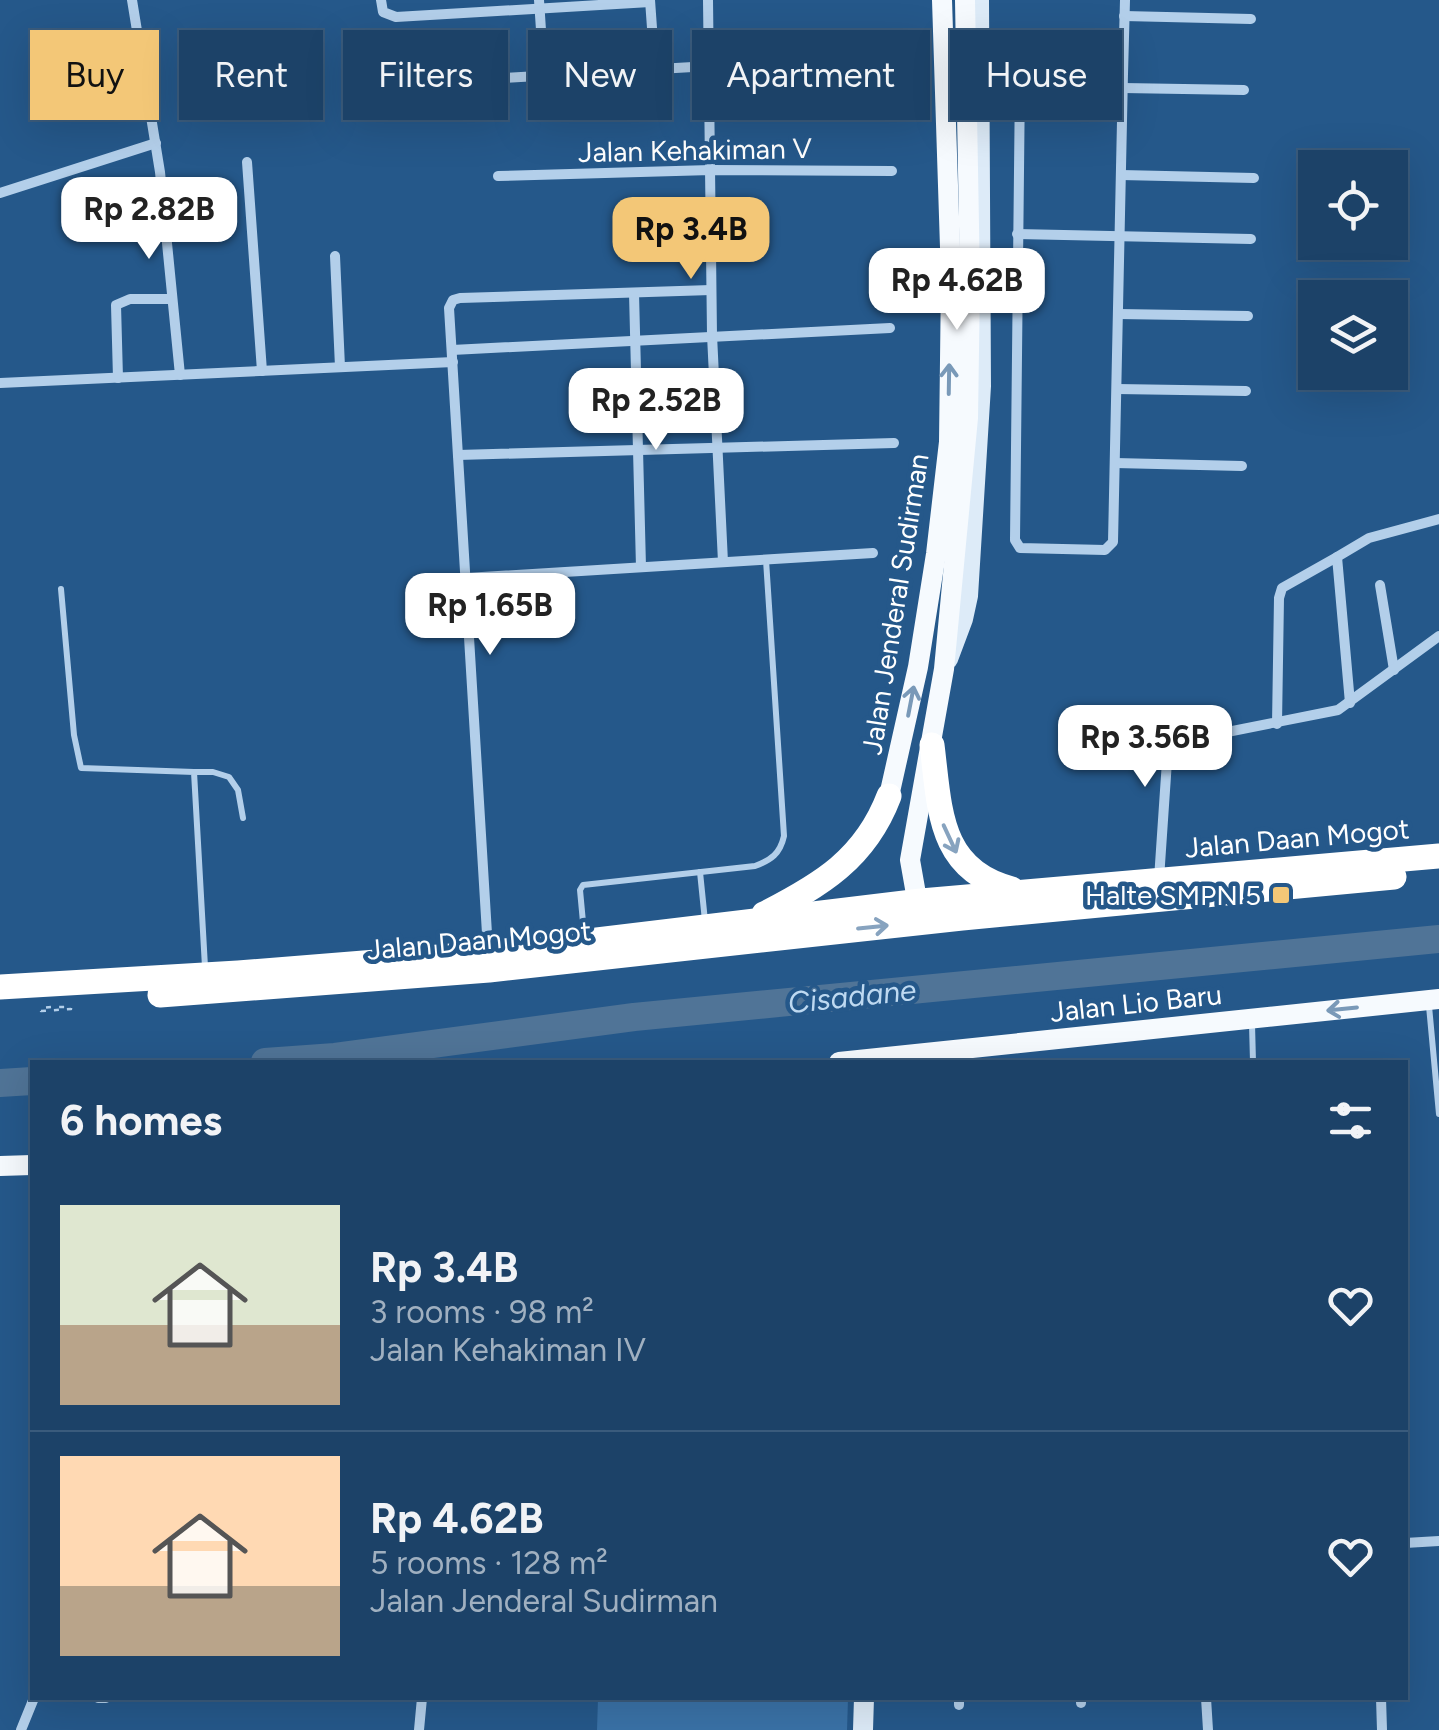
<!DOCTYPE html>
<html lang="en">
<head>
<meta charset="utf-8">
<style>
  body { margin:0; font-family:Figtree,sans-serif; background:#294d71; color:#f1f3f6; height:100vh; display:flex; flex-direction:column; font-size:38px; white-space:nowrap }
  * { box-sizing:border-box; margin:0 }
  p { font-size:32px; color:#a0b0c0 }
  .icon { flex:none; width:55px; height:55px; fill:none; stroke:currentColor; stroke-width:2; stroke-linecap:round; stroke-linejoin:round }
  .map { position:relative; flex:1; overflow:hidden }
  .drawer { position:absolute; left:30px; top:1060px; width:1378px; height:640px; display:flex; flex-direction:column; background:#1c4268; border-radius:0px; box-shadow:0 10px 40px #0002,0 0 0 2px #3a5b7c }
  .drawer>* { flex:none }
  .top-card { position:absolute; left:30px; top:30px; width:1380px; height:90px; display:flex; gap:20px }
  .fabs { position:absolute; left:1298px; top:150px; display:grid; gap:20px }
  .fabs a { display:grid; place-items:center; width:110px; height:110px; border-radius:0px; background:#1c4268; box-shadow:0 10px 40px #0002,0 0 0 2px #3a5b7c; font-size:50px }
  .price { position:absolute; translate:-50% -85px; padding:0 22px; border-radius:20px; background:#fff; color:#222; font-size:32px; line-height:65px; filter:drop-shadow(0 2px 5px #0008) }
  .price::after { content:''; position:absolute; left:50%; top:60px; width:30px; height:22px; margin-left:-15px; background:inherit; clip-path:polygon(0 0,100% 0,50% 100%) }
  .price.active { background:#f3c777; color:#111 }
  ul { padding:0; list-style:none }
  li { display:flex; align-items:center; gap:30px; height:250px; padding:0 30px }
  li+li { border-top:2px solid #3a5b7c }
  li span { display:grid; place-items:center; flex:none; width:280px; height:200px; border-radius:0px; color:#555 }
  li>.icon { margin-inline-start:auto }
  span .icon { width:120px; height:120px; fill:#fffc; stroke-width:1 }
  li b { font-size:42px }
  h2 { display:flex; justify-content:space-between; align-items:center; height:120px; padding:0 30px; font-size:42px }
  .tag { padding:0 35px; border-radius:0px; background:#1c4268; box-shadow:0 10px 40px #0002,0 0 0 2px #3a5b7c; font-size:35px; line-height:90px }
  .tag.active { background:#f3c777; color:#111 }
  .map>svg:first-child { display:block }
</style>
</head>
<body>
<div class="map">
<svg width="1439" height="1730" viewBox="0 0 1439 1730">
  <rect width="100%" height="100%" fill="#25588a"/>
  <!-- grass -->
  <polygon fill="#3a72a7" points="598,1698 848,1698 847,1730 597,1730"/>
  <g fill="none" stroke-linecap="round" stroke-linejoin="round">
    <!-- river -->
    <g stroke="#507497" stroke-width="28">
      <polyline points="265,1062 335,1057 634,1017 1439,939"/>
      <polyline points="0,1083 32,1081"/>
    </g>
    <!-- path -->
    <polyline stroke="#b3cfea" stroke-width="2.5" stroke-dasharray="5 8" stroke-linecap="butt" points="51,1007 41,1008 41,1011 71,1009 71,1007 59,1007 59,1002"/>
    <!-- lane -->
    <g stroke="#b3cfea" stroke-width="6">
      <polyline points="61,589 74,735 81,768 194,772 205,967"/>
      <polyline points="194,772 213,772 229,777 238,790 243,818"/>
      <polyline points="700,872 705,921"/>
      <path d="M584,933L580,890L583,885L755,866C771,860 780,854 784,836L766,560"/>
      <polyline points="1429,1006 1439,1114"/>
      <polyline points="1252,1024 1253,1062"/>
    </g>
    <!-- street -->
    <g stroke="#b3cfea" stroke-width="10">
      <polyline points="132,0 160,172 180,375"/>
      <polyline points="381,0 383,12 396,17 650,2"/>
      <polyline points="539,0 544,75"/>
      <polyline points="650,0 655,70"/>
      <polyline points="708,0 712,335 723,562"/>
      <polyline points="1124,16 1251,19"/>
      <polyline points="709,53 871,55"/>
      <polyline points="1123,74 1026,75 1020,79 1015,540 1020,548 1105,550 1113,542 1123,74 1125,0"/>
      <polyline points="399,84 710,66"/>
      <polyline points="1123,88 1244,90"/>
      <polyline points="247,162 262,371"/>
      <polyline points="1121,175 1254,178"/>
      <polyline points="498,176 711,170 892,171"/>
      <polyline points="0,193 156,143"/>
      <polyline points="1017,234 1251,239"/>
      <polyline points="335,256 340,367"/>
      <polyline points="634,293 641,567"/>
      <polyline points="1118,314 1248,316"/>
      <polyline points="452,350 890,328"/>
      <polyline points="118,378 116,305 130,299 172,299"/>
      <polyline points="0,383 453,362"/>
      <polyline points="1117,389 1246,391"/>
      <polyline points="458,455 894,443"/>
      <polyline points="1115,463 1242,466"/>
      <polyline points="1337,557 1369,538 1439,519"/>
      <polyline points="466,578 873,553"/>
      <polyline points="1380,585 1394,670"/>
      <polyline points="1277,724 1279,598 1282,588 1337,557 1350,703"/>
      <polyline points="1159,879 1167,761 1172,743 1338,710 1439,636"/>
      <polyline points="488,950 449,308 453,300 460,298 711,290"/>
      <polyline points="1405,1543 1439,1541"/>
      <polyline points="98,1698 106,1698"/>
      <polyline points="959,1698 959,1705"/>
      <polyline points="1081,1698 1081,1703"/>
      <polyline points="1206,1698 1208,1730"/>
      <polyline points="1381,1698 1382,1730"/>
      <polyline points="21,1730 34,1698"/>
      <polyline points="419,1730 422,1698"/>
    </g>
    <!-- secondary -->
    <g stroke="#ddebf8" stroke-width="20">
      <polyline points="948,659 963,619 968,596 981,386 979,0"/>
      <polyline points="863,1730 864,1698"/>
    </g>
    <!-- primary -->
    <g stroke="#f6fafe" stroke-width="20">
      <polyline points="889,796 918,667 936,554 949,442 951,278 942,0"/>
      <polyline points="932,908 916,894 910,860 944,669 968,418 970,282 965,0"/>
      <polyline points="839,1062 1439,999"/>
      <polyline points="0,1166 32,1165"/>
    </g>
    <!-- highway -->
    <g stroke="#fff" stroke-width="25">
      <path d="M932,745C940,809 938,870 1012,889"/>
      <path d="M764,914C821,885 865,859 889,796"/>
      <polyline points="0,987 238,973 488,953 921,901 1439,856"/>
      <polyline points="160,995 489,970 962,918 1394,877"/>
    </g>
  </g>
  <!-- one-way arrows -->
  <defs><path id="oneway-shaft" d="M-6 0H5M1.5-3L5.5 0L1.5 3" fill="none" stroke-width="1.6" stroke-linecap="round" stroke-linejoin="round" transform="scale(2.5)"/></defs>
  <g stroke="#7999b8">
    <use href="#oneway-shaft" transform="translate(949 379) rotate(-89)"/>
    <use href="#oneway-shaft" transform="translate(911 701) rotate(-79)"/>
    <use href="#oneway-shaft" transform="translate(1342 1009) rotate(174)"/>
  </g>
  <g stroke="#87a3bf">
    <use href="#oneway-shaft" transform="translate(950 839) rotate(65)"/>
    <use href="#oneway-shaft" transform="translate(873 927) rotate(-6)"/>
  </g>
  <!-- markers -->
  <rect fill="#f3c777" stroke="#25588a" stroke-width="4" x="1271" y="885" width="20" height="20" rx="5"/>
  <g text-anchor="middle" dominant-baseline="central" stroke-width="9" stroke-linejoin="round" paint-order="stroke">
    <!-- street labels -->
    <g font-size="28" fill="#fff" stroke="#25588a">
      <text transform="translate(695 150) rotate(-1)">Jalan Kehakiman V</text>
      <text transform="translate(895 604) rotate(-81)">Jalan Jenderal Sudirman</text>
      <text transform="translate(1297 838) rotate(-5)">Jalan Daan Mogot</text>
      <text transform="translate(479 940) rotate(-5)">Jalan Daan Mogot</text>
      <text transform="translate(1136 1003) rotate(-6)">Jalan Lio Baru</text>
    </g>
    <!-- poi labels -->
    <g font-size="28" fill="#fff" stroke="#25588a" text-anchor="end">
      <text x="1261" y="895">Halte SMPN 5</text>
    </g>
    <!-- water labels -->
    <g font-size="30" font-style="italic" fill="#bed9f1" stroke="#25588a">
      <text transform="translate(852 996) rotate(-6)">Cisadane</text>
    </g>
  </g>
</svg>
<div class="fabs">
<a><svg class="icon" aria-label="locate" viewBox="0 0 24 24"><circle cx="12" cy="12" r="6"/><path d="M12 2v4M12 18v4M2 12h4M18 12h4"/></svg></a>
<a><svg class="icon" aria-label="layers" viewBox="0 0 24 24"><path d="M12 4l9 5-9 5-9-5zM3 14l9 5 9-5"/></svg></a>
</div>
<b class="price" style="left:149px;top:262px">Rp 2.82B</b>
<b class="price active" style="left:691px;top:282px">Rp 3.4B</b>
<b class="price" style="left:957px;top:333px">Rp 4.62B</b>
<b class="price" style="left:656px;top:453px">Rp 2.52B</b>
<b class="price" style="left:490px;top:658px">Rp 1.65B</b>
<b class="price" style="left:1145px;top:790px">Rp 3.56B</b>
<div class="top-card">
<a class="tag active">Buy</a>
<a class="tag">Rent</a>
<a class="tag">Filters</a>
<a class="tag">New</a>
<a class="tag">Apartment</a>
<a class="tag">House</a>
</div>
<section class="drawer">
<h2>6 homes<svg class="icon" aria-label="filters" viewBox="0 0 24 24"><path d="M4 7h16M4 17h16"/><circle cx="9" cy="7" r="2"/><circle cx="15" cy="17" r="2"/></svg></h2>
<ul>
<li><span style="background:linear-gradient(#dfe7d0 60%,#b9a48a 0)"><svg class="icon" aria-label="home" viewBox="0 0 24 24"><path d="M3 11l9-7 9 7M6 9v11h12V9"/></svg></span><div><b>Rp 3.4B</b><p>3 rooms · 98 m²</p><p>Jalan Kehakiman IV</p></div><svg class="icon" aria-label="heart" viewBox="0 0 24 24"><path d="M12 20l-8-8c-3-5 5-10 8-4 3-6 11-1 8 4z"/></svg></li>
<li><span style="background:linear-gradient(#ffd9b3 65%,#b9a48a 0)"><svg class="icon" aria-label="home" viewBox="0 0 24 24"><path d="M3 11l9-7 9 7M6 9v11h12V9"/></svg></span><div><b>Rp 4.62B</b><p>5 rooms · 128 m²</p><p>Jalan Jenderal Sudirman</p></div><svg class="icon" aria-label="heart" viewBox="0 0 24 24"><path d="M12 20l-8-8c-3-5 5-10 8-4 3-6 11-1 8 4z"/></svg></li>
</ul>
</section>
</div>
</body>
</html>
